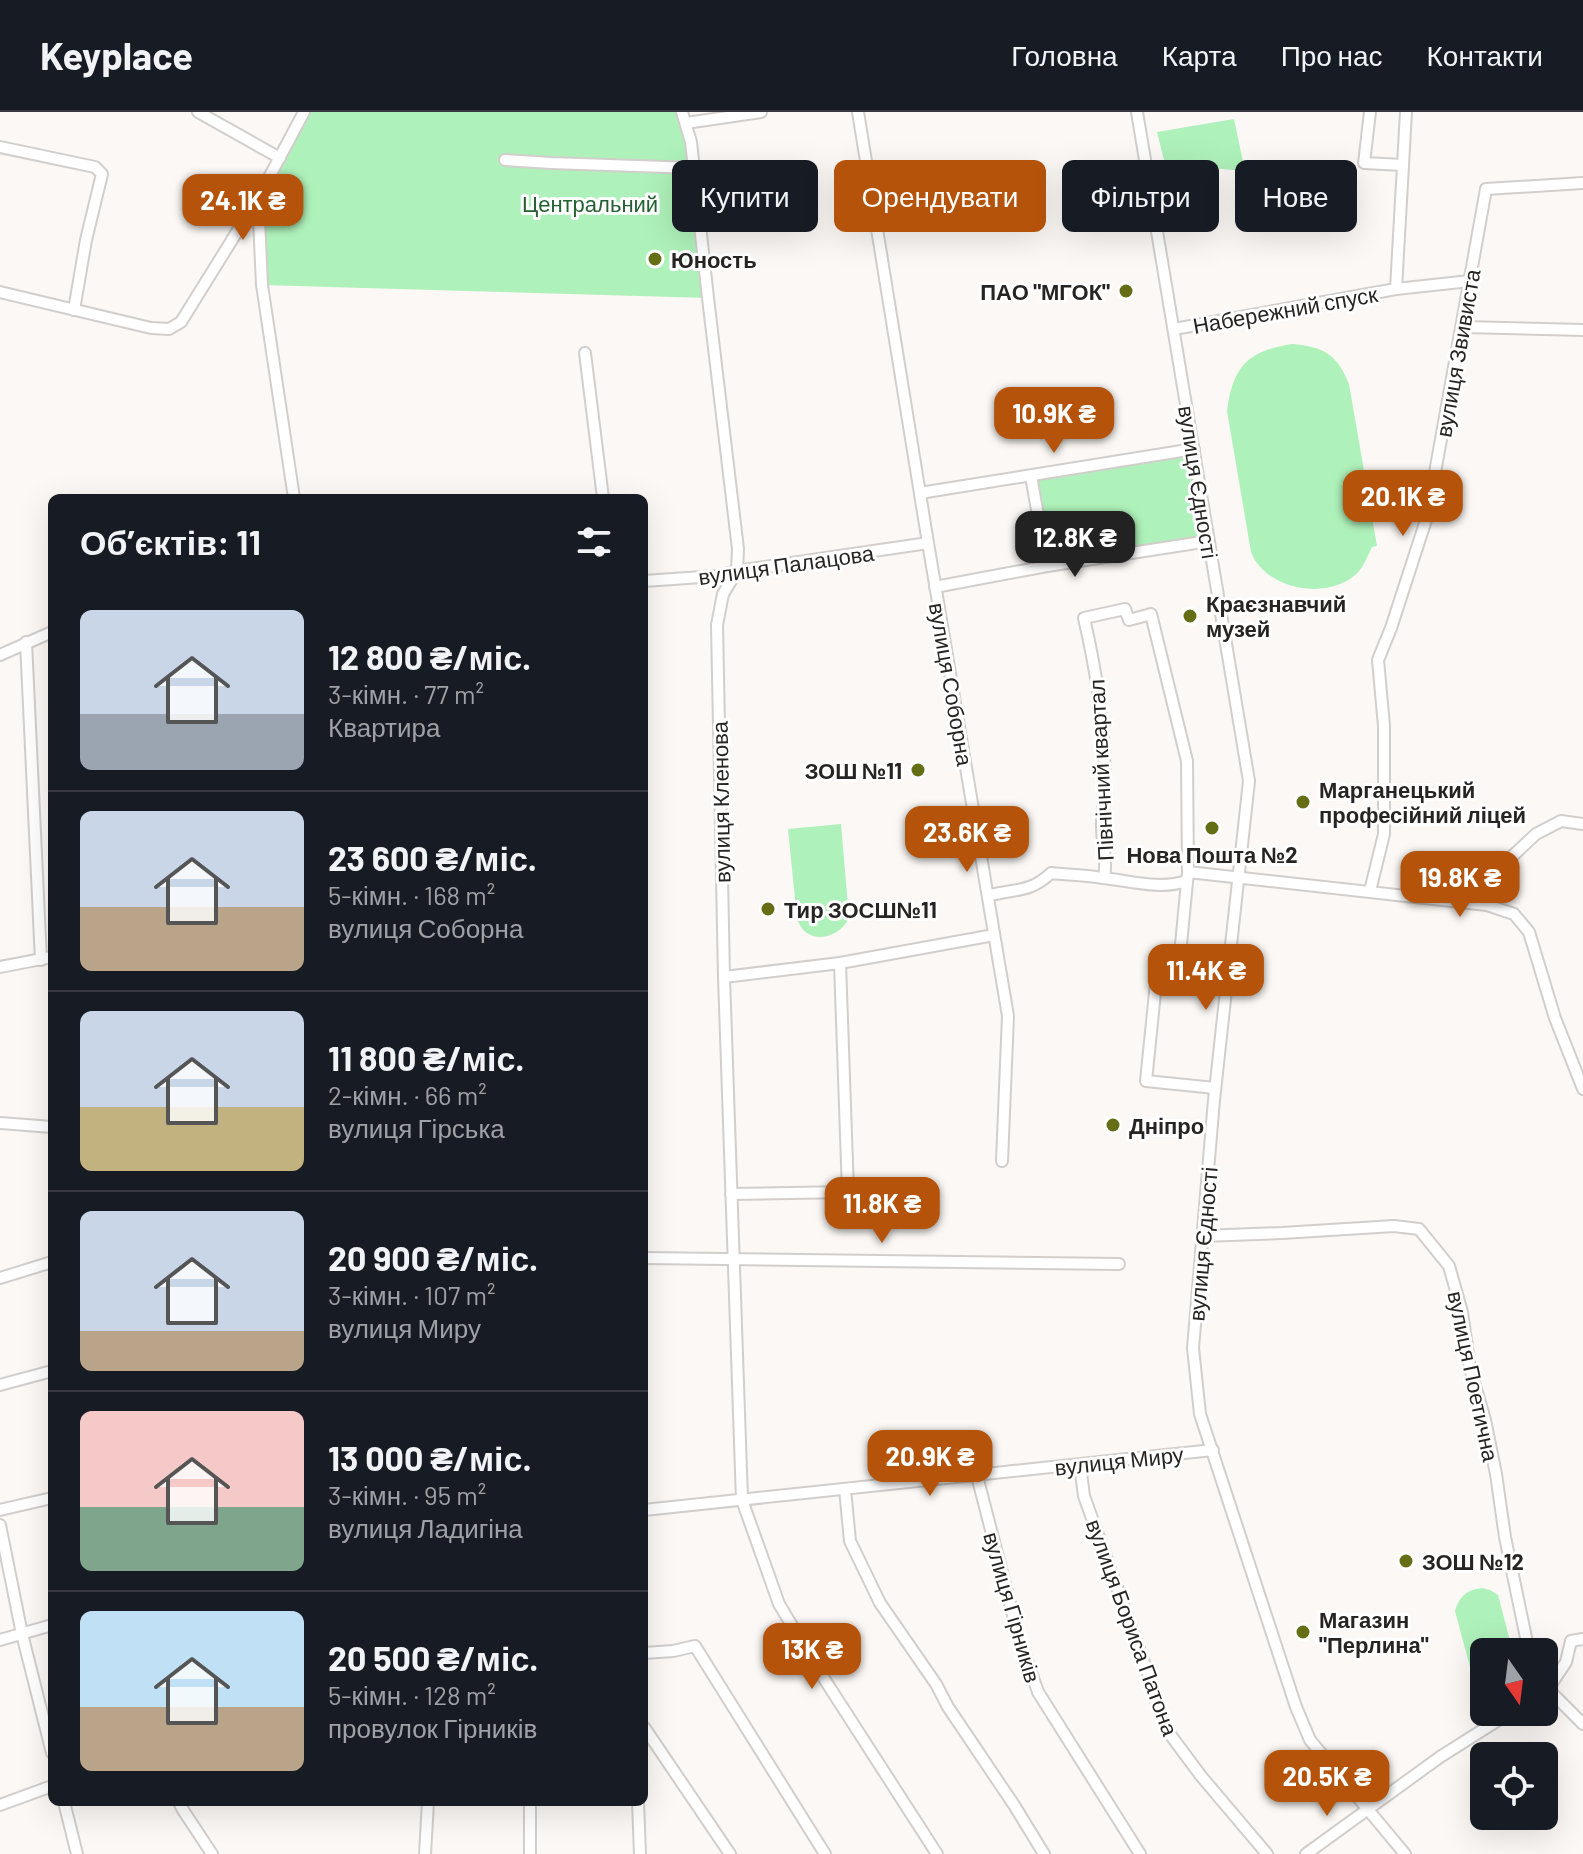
<!DOCTYPE html>
<html lang="uk">
<head>
<meta charset="utf-8">
<style>
  body { margin:0; font-family:Barlow,sans-serif; background:#242831; color:#f1f3f6; height:100vh; display:flex; flex-direction:column; font-size:30px; white-space:nowrap }
  * { box-sizing:border-box; margin:0 }
  p { font-size:26px; color:#9ea1a6 }
  .icon { flex:none; width:44px; height:44px; fill:none; stroke:currentColor; stroke-width:2; stroke-linecap:round; stroke-linejoin:round }
  .map { position:relative; flex:1; overflow:hidden }
  .side { position:absolute; left:48px; top:382px; width:600px; height:1312px; display:flex; flex-direction:column; background:#171b24; border-radius:12px; box-shadow:0 8px 32px #0002 }
  .side>* { flex:none }
  .top-card { position:absolute; left:672px; top:48px; width:760px; height:72px; display:flex; gap:16px }
  .needle { width:52px; rotate:166deg }
  .fabs { position:absolute; left:1470px; top:1526px; display:grid; gap:16px }
  .fabs a { display:grid; place-items:center; width:88px; height:88px; border-radius:12px; background:#171b24; box-shadow:0 8px 32px #0002; font-size:40px }
  .price { position:absolute; translate:-50% -68px; padding:0 18px; border-radius:16px; background:#b45309; color:#fff; font-size:26px; line-height:52px; filter:drop-shadow(0 2px 4px #0008) }
  .price::after { content:''; position:absolute; left:50%; top:48px; width:24px; height:18px; margin-left:-12px; background:inherit; clip-path:polygon(0 0,100% 0,50% 100%) }
  .price.on { background:#222; color:#fff }
  ul { padding:0; list-style:none }
  li { display:flex; align-items:center; gap:24px; height:200px; padding:0 32px }
  li+li { border-top:2px solid #363941 }
  li span { display:grid; place-items:center; flex:none; width:224px; height:160px; border-radius:12px; color:#555 }
  li>.icon { margin-inline-start:auto }
  span .icon { width:96px; height:96px; fill:#fffc; stroke-width:1 }
  li b { font-size:34px }
  h2 { display:flex; justify-content:space-between; align-items:center; height:96px; padding:0 32px; font-size:34px }
  .pill { padding:0 28px; border-radius:12px; background:#171b24; box-shadow:0 8px 32px #0002; font-size:28px; line-height:72px }
  .pill.on { background:#b45309; color:#fff }
  header { display:flex; align-items:center; gap:48px; box-sizing:border-box; height:112px; padding:0 40px; background:#171b24; border-bottom:2px solid #363941 }
  header strong { font-size:38px }
  nav { display:flex; gap:44px; margin-inline-start:auto; font-size:28px }
  .map>svg:first-child { display:block }
</style>
</head>
<body>
<header>
<strong>Keyplace</strong>
<nav><a>Головна</a><a>Карта</a><a>Про нас</a><a>Контакти</a></nav>
</header>
<div class="map">
<svg width="1583" height="1742" viewBox="0 0 1583 1742">
  <rect width="100%" height="100%" fill="#fbf8f5"/>
  <!-- green -->
  <g fill="#aff1ba">
    <polygon points="304,0 682,0 708,186 262,173 258,86"/>
    <polygon points="1234,7 1245,59 1165,52 1157,20"/>
    <path d="M1292,232C1324,235 1337,242 1349,272L1377,434L1372,435C1368,443 1365,451 1360,458C1335,487 1279,481 1257,451C1254,448 1253,444 1251,440L1227,299C1233,254 1248,239 1292,232Z"/>
    <polygon points="1191,342 1203,425 1049,450 1037,369"/>
    <path d="M841,712L849,806C838,828 806,834 797,807L788,717Z"/>
    <path d="M1482,1476L1490,1478L1498,1483L1513,1540H1484V1573L1473,1566L1455,1499C1460,1484 1466,1478 1482,1476Z"/>
  </g>
  <g fill="none" stroke-linecap="round" stroke-linejoin="round">
    <defs>
      <g id="minor">
        <polyline points="198,0 280,46"/>
        <polyline points="682,0 691,30 708,186 738,437 737,459 723,482 717,513 724,865 742,1388 779,1492 823,1565 937,1742"/>
        <polyline points="858,0 928,431 1008,904 1002,1049"/>
        <polyline points="1137,0 1249,669 1214,988 1193,1236 1200,1302 1296,1595 1310,1628 1405,1742"/>
        <polyline points="1370,0 1364,51 1403,53"/>
        <polyline points="686,11 761,0"/>
        <polyline points="0,35 95,55 102,62 86,128 74,198"/>
        <polyline points="505,48 551,51 694,56"/>
        <polyline points="258,86 262,173 294,386"/>
        <polyline points="1396,177 1406,0"/>
        <polyline points="0,180 151,216 169,217 181,210 258,86 304,0"/>
        <polyline points="1462,215 1583,218"/>
        <polyline points="1174,217 1396,177 1470,169"/>
        <polyline points="585,241 603,386"/>
        <polyline points="1031,364 1047,454"/>
        <polyline points="920,381 1194,337"/>
        <polyline points="644,469 716,464 737,459 928,431"/>
        <polyline points="935,475 1047,454 1209,429"/>
        <polyline points="26,530 41,848"/>
        <polyline points="0,543 52,520"/>
        <path d="M1104,766C1108,746 1101,729 1102,710C1102,702 1104,693 1104,685C1107,627 1097,562 1084,506L1125,497L1129,508L1151,502L1187,649L1188,760"/>
        <polyline points="1370,779 1384,722 1384,614 1378,548 1391,516 1427,405 1486,77 1583,71"/>
        <path d="M988,784C1014,776 1029,782 1051,761C1068,763 1086,763 1103,766C1132,769 1159,778 1187,769"/>
        <polyline points="1478,792 1490,765 1536,722 1561,709 1583,712"/>
        <polyline points="0,855 52,845"/>
        <polyline points="724,865 840,851 994,823"/>
        <polyline points="1215,976 1146,969 1157,861 1178,863 1188,760 1487,793 1514,802 1529,820 1555,906 1583,977"/>
        <polyline points="0,1011 52,1015"/>
        <polyline points="731,1082 848,1080 840,851"/>
        <polyline points="1202,1124 1282,1121 1394,1114 1419,1117 1449,1154 1462,1200 1470,1256 1485,1308 1496,1362 1505,1425 1529,1540"/>
        <polyline points="644,1146 1119,1152"/>
        <polyline points="0,1166 52,1150"/>
        <polyline points="0,1273 52,1259"/>
        <polyline points="1080,1353 1084,1384 1151,1570 1158,1596 1169,1621 1201,1664 1267,1742"/>
        <polyline points="977,1364 1019,1526 1038,1580 1140,1742"/>
        <polyline points="845,1377 850,1429 880,1491 936,1572 948,1595 1014,1693 1044,1742"/>
        <polyline points="0,1398 52,1386"/>
        <polyline points="644,1398 1213,1338"/>
        <polyline points="0,1413 22,1522 52,1641"/>
        <polyline points="0,1528 52,1513"/>
        <polyline points="644,1541 673,1539 695,1534 825,1742"/>
        <polyline points="1545,1574 1583,1612"/>
        <polyline points="1544,1580 1548,1577 1566,1550 1571,1529 1583,1527"/>
        <polyline points="644,1615 730,1742"/>
        <polyline points="64,1690 77,1742"/>
        <polyline points="179,1690 183,1698 212,1742"/>
        <polyline points="530,1690 530,1742"/>
        <polyline points="638,1690 640,1742"/>
        <polyline points="0,1693 52,1674"/>
        <polyline points="425,1742 428,1690"/>
        <polyline points="1306,1742 1440,1645 1511,1600"/>
      </g>
    </defs>
    <!-- minor casing -->
    <use href="#minor" stroke="#d2cecc" stroke-width="14"/>
    <!-- minor -->
    <use href="#minor" stroke="#fff" stroke-width="10"/>
  </g>
  <!-- markers -->
  <g fill="#656e15" stroke="#fff" stroke-width="3">
    <circle cx="655" cy="147" r="8"/>
    <circle cx="1126" cy="179" r="8"/>
    <circle cx="1190" cy="504" r="8"/>
    <circle cx="918" cy="658" r="8"/>
    <circle cx="1303" cy="690" r="8"/>
    <circle cx="1212" cy="716" r="8"/>
    <circle cx="768" cy="797" r="8"/>
    <circle cx="1113" cy="1013" r="8"/>
    <circle cx="1406" cy="1449" r="8"/>
    <circle cx="1303" cy="1520" r="8"/>
  </g>
  <g text-anchor="middle" dominant-baseline="central" stroke-width="6" stroke-linejoin="round" paint-order="stroke">
    <!-- park labels -->
    <g font-size="22" fill="#256033" stroke="#fff">
      <text x="590" y="91">Центральний</text>
    </g>
    <!-- poi labels -->
    <g font-size="22" font-weight="bold" fill="#262524" stroke="#fff" text-anchor="start">
      <text x="671" y="147">Юность</text>
      <text x="1110" y="179" text-anchor="end">ПАО "МГОК"</text>
      <text x="1206" y="491">Краєзнавчий<tspan x="1206" dy="25">музей</tspan></text>
      <text x="902" y="658" text-anchor="end">ЗОШ №11</text>
      <text x="1319" y="677">Марганецький<tspan x="1319" dy="25">професійний ліцей</tspan></text>
      <text x="1212" y="742" text-anchor="middle">Нова Пошта №2</text>
      <text x="784" y="797">Тир ЗОСШ№11</text>
      <text x="1129" y="1013">Дніпро</text>
      <text x="1422" y="1449">ЗОШ №12</text>
      <text x="1319" y="1507">Магазин<tspan x="1319" dy="25">"Перлина"</tspan></text>
    </g>
    <!-- street labels -->
    <g font-size="22" fill="#262524" stroke="#fff">
      <text transform="translate(1285 197) rotate(-10)">Набережний спуск</text>
      <text transform="translate(1457 241) rotate(-80)">вулиця Звивиста</text>
      <text transform="translate(1199 370) rotate(81)">вулиця Єдності</text>
      <text transform="translate(786 452) rotate(-8)">вулиця Палацова</text>
      <text transform="translate(952 572) rotate(80)">вулиця Соборна</text>
      <text transform="translate(1100 658) rotate(-93)">Північний квартал</text>
      <text transform="translate(720 690) rotate(-91)">вулиця Кленова</text>
      <text transform="translate(1202 1132) rotate(-85)">вулиця Єдності</text>
      <text transform="translate(1474 1264) rotate(78)">вулиця Поетична</text>
      <text transform="translate(1119 1348) rotate(-6)">вулиця Миру</text>
      <text transform="translate(1013 1495) rotate(74)">вулиця Гірників</text>
      <text transform="translate(1133 1515) rotate(70)">вулиця Бориса Патона</text>
    </g>
  </g>
</svg>
<div class="fabs">
<a><svg class="needle" viewBox="-14 -14 28 28"><path d="M0-13l5 13h-10z" fill="#e53935"/><path d="M0 13l5-13h-10z" fill="#9ea1a6"/></svg></a>
<a><svg class="icon" aria-label="locate" viewBox="0 0 24 24"><circle cx="12" cy="12" r="6"/><path d="M12 2v4M12 18v4M2 12h4M18 12h4"/></svg></a>
</div>
<b class="price" style="left:243px;top:130px">24.1K ₴</b>
<b class="price" style="left:1054px;top:343px">10.9K ₴</b>
<b class="price" style="left:1403px;top:426px">20.1K ₴</b>
<b class="price on" style="left:1075px;top:467px">12.8K ₴</b>
<b class="price" style="left:967px;top:762px">23.6K ₴</b>
<b class="price" style="left:1460px;top:807px">19.8K ₴</b>
<b class="price" style="left:1206px;top:900px">11.4K ₴</b>
<b class="price" style="left:882px;top:1133px">11.8K ₴</b>
<b class="price" style="left:930px;top:1386px">20.9K ₴</b>
<b class="price" style="left:812px;top:1579px">13K ₴</b>
<b class="price" style="left:1327px;top:1706px">20.5K ₴</b>
<div class="top-card">
<a class="pill">Купити</a>
<a class="pill on">Орендувати</a>
<a class="pill">Фільтри</a>
<a class="pill">Нове</a>
</div>
<section class="side">
<h2>Об’єктів: 11<svg class="icon" aria-label="filters" viewBox="0 0 24 24"><path d="M4 7h16M4 17h16"/><circle cx="9" cy="7" r="2"/><circle cx="15" cy="17" r="2"/></svg></h2>
<ul>
<li><span style="background:linear-gradient(#c9d6e8 65%,#9aa5b1 0)"><svg class="icon" aria-label="home" viewBox="0 0 24 24"><path d="M3 11l9-7 9 7M6 9v11h12V9"/></svg></span><div><b>12 800 ₴/міс.</b><p>3-кімн. · 77 m²</p><p>Квартира</p></div></li>
<li><span style="background:linear-gradient(#c9d6e8 60%,#b9a48a 0)"><svg class="icon" aria-label="home" viewBox="0 0 24 24"><path d="M3 11l9-7 9 7M6 9v11h12V9"/></svg></span><div><b>23 600 ₴/міс.</b><p>5-кімн. · 168 m²</p><p>вулиця Соборна</p></div></li>
<li><span style="background:linear-gradient(#c9d6e8 60%,#c2b280 0)"><svg class="icon" aria-label="home" viewBox="0 0 24 24"><path d="M3 11l9-7 9 7M6 9v11h12V9"/></svg></span><div><b>11 800 ₴/міс.</b><p>2-кімн. · 66 m²</p><p>вулиця Гірська</p></div></li>
<li><span style="background:linear-gradient(#c9d6e8 75%,#b9a48a 0)"><svg class="icon" aria-label="home" viewBox="0 0 24 24"><path d="M3 11l9-7 9 7M6 9v11h12V9"/></svg></span><div><b>20 900 ₴/міс.</b><p>3-кімн. · 107 m²</p><p>вулиця Миру</p></div></li>
<li><span style="background:linear-gradient(#f6c9c9 60%,#7fa58c 0)"><svg class="icon" aria-label="home" viewBox="0 0 24 24"><path d="M3 11l9-7 9 7M6 9v11h12V9"/></svg></span><div><b>13 000 ₴/міс.</b><p>3-кімн. · 95 m²</p><p>вулиця Ладигіна</p></div></li>
<li><span style="background:linear-gradient(#bfe0f5 60%,#b9a48a 0)"><svg class="icon" aria-label="home" viewBox="0 0 24 24"><path d="M3 11l9-7 9 7M6 9v11h12V9"/></svg></span><div><b>20 500 ₴/міс.</b><p>5-кімн. · 128 m²</p><p>провулок Гірників</p></div></li>
</ul>
</section>
</div>
</body>
</html>
